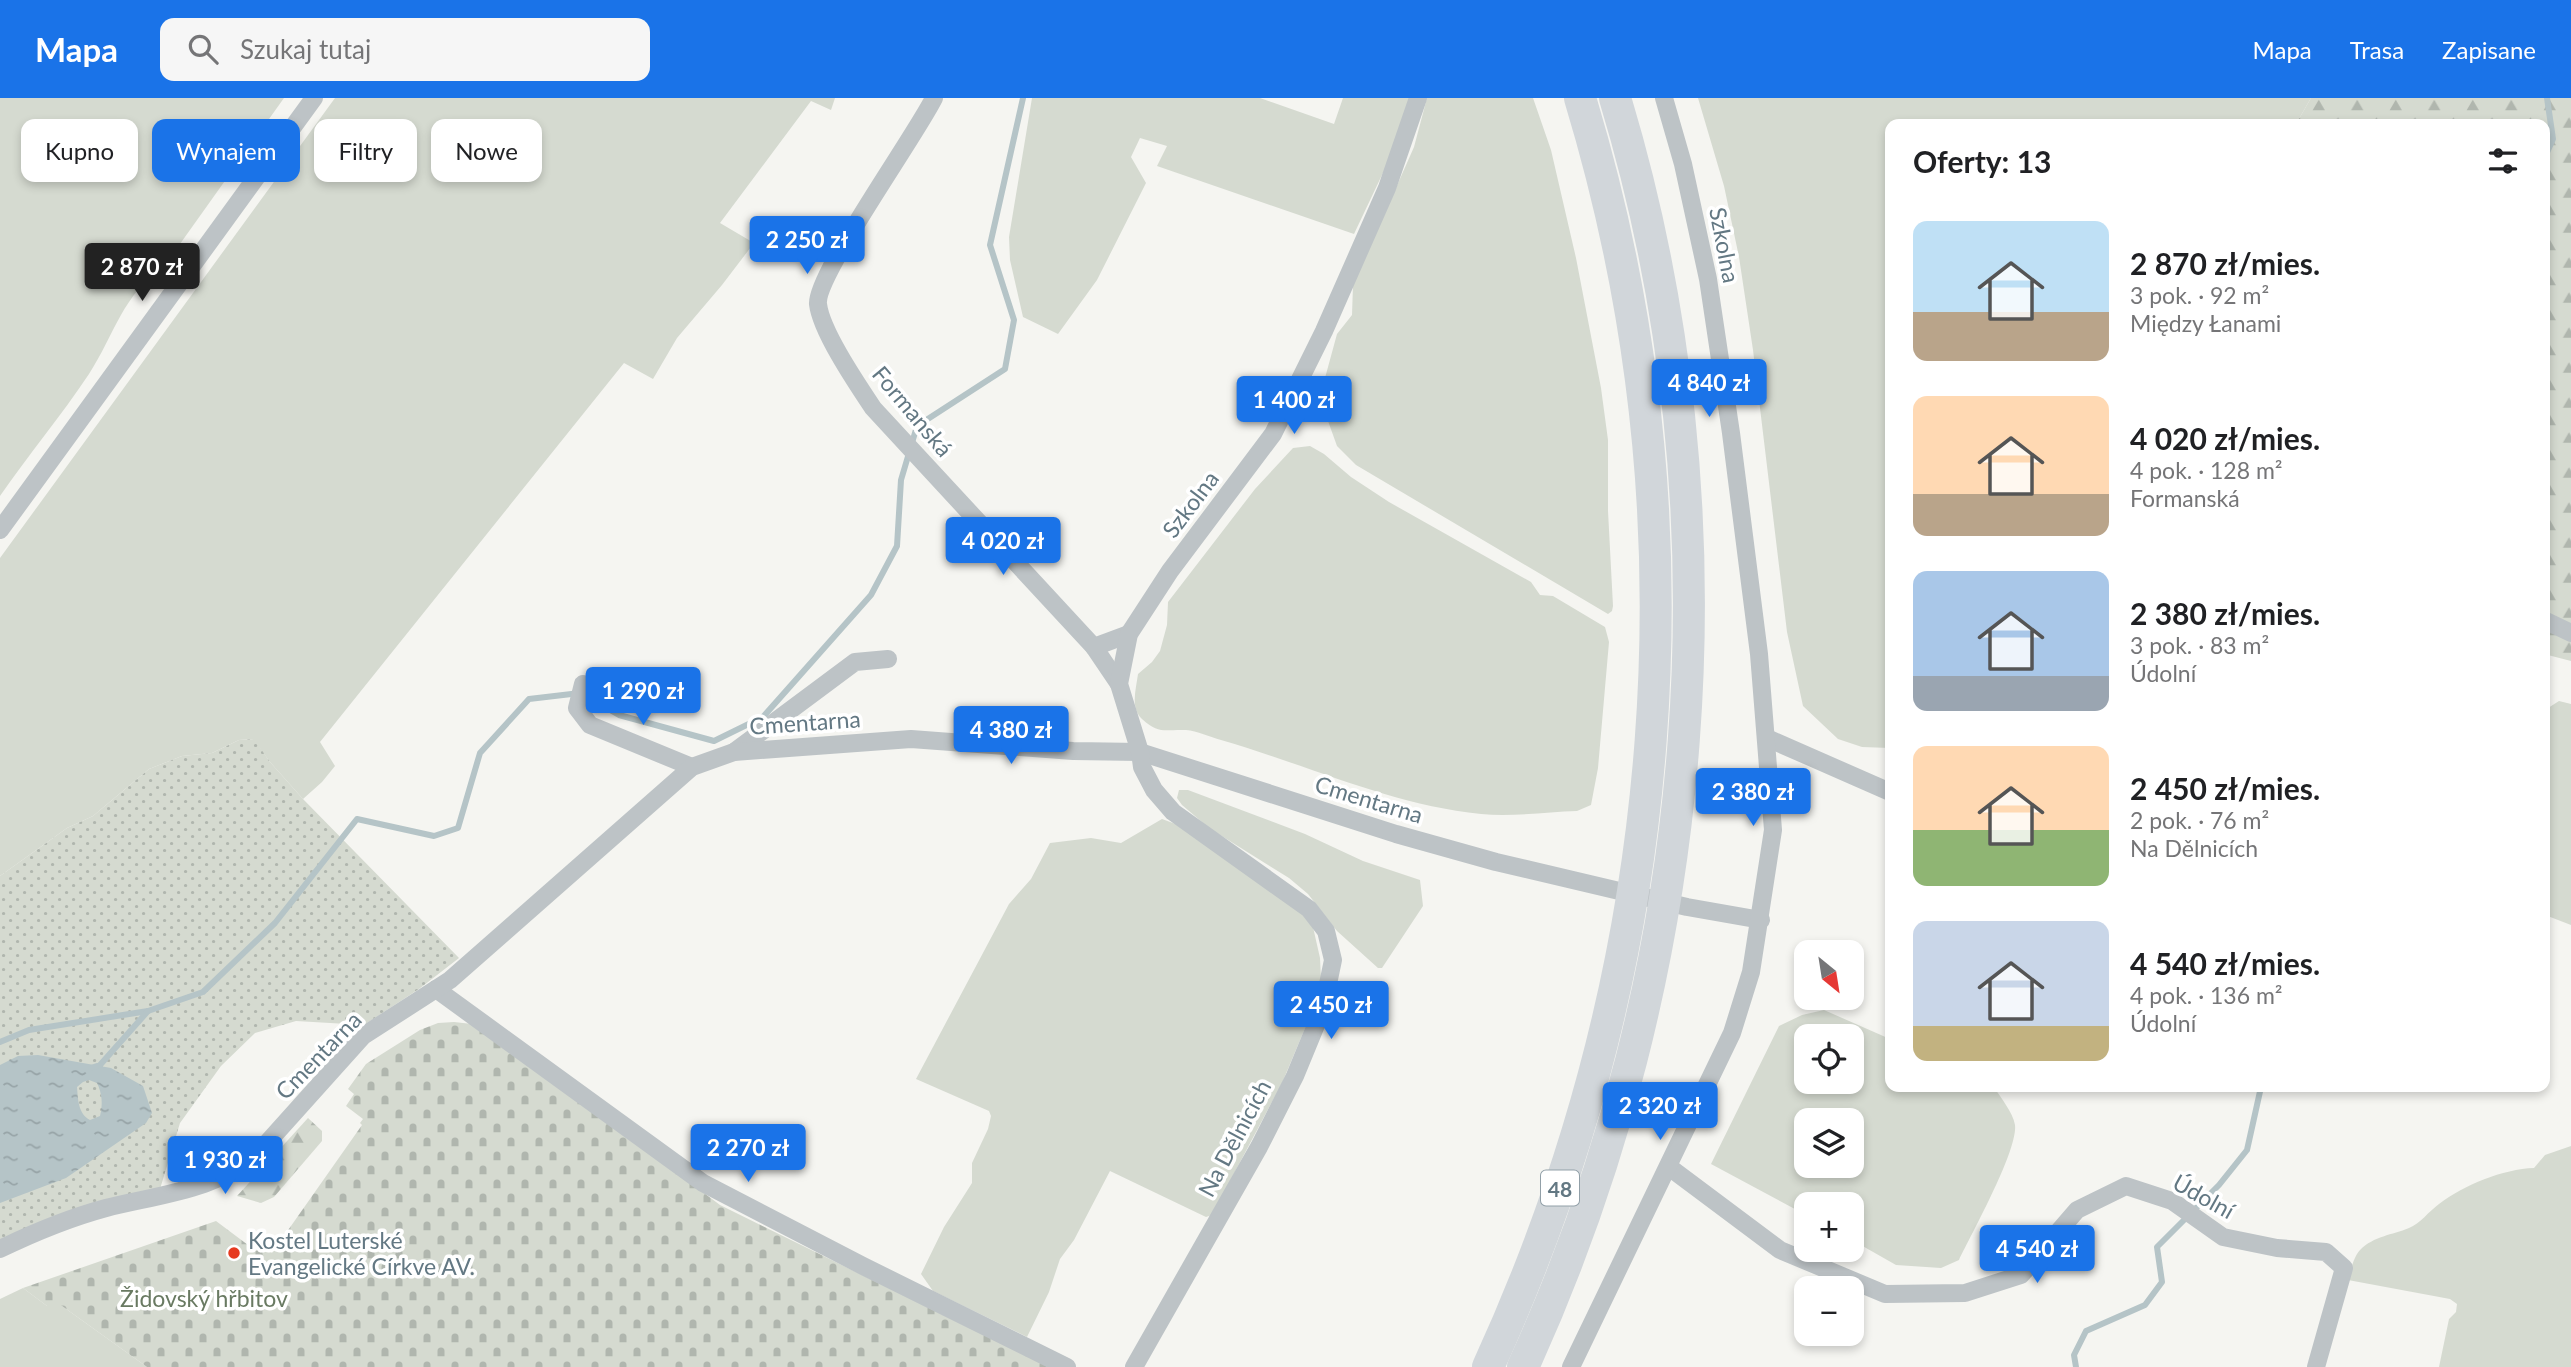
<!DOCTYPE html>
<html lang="pl">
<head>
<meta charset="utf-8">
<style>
  body { margin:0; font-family:Lato,sans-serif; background:#f6f6f6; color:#202124; height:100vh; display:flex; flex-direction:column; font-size:26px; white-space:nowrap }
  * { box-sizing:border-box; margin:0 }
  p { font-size:23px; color:#757577 }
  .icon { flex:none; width:38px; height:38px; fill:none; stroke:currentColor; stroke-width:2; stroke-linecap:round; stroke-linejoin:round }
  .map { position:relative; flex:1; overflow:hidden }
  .drawer { position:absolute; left:1885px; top:21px; width:665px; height:973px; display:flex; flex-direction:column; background:#fff; border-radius:14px; box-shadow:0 4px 10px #0003 }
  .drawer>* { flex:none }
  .banner { position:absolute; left:21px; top:21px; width:665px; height:63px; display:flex; gap:14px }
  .needle { width:46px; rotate:150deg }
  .fabs { position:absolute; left:1794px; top:842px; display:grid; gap:14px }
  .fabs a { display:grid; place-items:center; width:70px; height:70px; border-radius:14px; background:#fff; box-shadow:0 4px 10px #0003; font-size:35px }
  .price { position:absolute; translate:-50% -60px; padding:0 16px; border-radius:7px; background:#1a73e8; color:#fff; font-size:23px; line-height:46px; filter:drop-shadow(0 2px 4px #0008) }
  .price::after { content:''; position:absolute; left:50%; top:42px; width:21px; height:16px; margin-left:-10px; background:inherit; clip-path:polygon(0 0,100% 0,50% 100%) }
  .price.on { background:#222; color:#fff }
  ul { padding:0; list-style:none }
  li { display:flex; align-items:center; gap:21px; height:175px; padding:0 28px }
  li span { display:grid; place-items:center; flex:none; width:196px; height:140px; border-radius:14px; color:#555 }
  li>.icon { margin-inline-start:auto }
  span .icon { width:84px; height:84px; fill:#fffc; stroke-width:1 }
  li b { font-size:30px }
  h2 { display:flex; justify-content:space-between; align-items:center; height:84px; padding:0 28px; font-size:30px }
  .chip { padding:0 24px; border-radius:14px; background:#fff; box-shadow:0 4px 10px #0003; font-size:24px; line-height:63px }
  .chip.on { background:#1a73e8; color:#fff }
  header { display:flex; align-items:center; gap:42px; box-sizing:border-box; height:98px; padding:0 35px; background:#1a73e8; color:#fff }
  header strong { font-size:33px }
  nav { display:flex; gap:38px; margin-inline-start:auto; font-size:24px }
  .search { width:490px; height:63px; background:#f6f6f6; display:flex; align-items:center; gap:18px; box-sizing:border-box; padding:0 24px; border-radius:14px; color:#757577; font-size:26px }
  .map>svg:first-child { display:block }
</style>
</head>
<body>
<header>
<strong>Mapa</strong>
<div class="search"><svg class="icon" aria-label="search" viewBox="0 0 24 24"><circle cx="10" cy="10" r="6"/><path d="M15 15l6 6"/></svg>Szukaj tutaj</div>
<nav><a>Mapa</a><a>Trasa</a><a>Zapisane</a></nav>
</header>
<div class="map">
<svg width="2571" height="1269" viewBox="0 0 2571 1269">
  <defs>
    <pattern id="forest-firs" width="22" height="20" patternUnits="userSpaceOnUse" patternTransform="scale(1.75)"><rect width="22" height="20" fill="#d5dad0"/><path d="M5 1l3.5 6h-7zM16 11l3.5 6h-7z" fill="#b0b6ae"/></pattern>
    <pattern id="cemetery-stones" width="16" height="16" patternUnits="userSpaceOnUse" patternTransform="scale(1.75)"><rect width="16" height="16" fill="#d5dad0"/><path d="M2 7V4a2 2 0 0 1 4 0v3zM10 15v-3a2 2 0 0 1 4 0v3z" fill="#b0b6ae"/></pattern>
    <pattern id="park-dots" width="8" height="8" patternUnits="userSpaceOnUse" patternTransform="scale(1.75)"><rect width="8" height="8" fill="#d5dad0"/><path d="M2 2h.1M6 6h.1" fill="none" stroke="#b0b6ae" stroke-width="1.8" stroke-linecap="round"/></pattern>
    <pattern id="water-ripples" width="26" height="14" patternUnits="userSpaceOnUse" patternTransform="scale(1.75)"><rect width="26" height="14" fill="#b5c4c7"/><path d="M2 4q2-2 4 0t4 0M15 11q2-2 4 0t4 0" fill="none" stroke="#97a4a7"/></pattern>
  </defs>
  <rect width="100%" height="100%" fill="#f5f5f1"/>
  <!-- grass -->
  <g fill="#d5dad0" fill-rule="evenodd">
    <path d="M0,0H284L165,167C122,197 115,236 89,276C61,318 29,356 0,398Z"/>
    <polygon points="335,0 835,0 831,12 811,3 720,125 754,145 722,187 677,240 653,281 624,265 320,644 335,668 322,684 303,701 270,664 253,641 239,642 212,655 182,658 149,671 93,718 67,730 0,778 0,460"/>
    <polygon points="1032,0 1260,0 1334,26 1343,0 1410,0 1390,60 1354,136 1157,68 1167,48 1140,40 1131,59 1146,85 1097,182 1058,236 1023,219 1010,162 1009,139"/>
    <polygon points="1427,0 1533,0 1551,52 1576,160 1601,290 1608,342 1608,413 1613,508 1612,513 1608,516 1356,367 1337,348 1328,323 1324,300 1325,280 1337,236 1352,217 1353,187 1414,49"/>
    <polygon points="1698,0 2311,0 2300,19 2292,26 1890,26 1890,650 1862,649 1838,641 1803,608 1787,534 1753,252 1739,159 1724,88"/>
    <path d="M1310,348L1324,356L1351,379L1389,404L1531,484L1540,497L1553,498L1605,529L1609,544L1598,670L1591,707L1577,713C1546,714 1512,719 1481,716C1391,707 1308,667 1221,642C1210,639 1197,633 1186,632C1166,631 1159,637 1142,621C1130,610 1136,591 1138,576L1152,564L1160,553L1167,527L1168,504L1255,391L1293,350Z"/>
    <polygon points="2559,603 2571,606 2571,827 2545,817 2545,612"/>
    <polygon points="1179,692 1188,692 1305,736 1363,763 1420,782 1423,808 1382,870 1378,870 1337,833 1308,796 1289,780 1209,730 1182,707 1177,700"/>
    <polygon points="1162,721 1181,728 1299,810 1313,829 1320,860 1321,881 1311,916 1282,985 1212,1117 1206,1119 1110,1073 1074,1142 1060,1161 1049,1194 1027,1239 933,1193 921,1176 944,1129 972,1085 972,1065 988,1031 991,1018 989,1013 916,981 1009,806 1031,781 1050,745 1091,740 1121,745"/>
    <path d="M1824,912L1890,941V967L1886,969L1890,975V989H1994C2000,999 2013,1014 2015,1027C2018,1052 1972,1135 1959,1162L1941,1170L1896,1167L1852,1142V1106H1806V1117L1711,1066L1779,928L1802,917ZM1806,938H1852V984H1806ZM1806,1022H1852V1068H1806Z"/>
    <path d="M2571,1048V1269H2439L2449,1221L2456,1214L2457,1206L2450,1201L2348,1182C2351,1172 2353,1160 2360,1152C2374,1138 2392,1137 2409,1130C2420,1126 2429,1113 2439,1106C2464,1087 2503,1071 2534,1070L2545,1057Z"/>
    <polygon points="23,1190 47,1208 62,1208 147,1269 0,1269 0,1201"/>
  </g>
  <!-- forest -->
  <g fill="url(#forest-firs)">
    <polygon points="2311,0 2571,0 2571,563 2544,556 2544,26 2292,26 2300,19"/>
    <polygon points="308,1020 322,1033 322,1043 274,1099 261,1105 237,1098"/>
  </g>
  <!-- cemetery -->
  <polygon fill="url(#cemetery-stones)" points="454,924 472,926 488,933 720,1107 1049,1269 147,1269 62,1208 47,1208 23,1190 216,1123 256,1153 261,1147 272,1155 362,1027 360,1025 363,1021 346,1008 354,996 348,991 366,966 420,932 438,925"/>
  <!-- park -->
  <path fill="url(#park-dots)" d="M254,641L270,664L303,701L459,860L419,891L364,927L296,923L255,935L221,968L180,1025L160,1091C105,1104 52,1117 0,1142V778L67,730L93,718L149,671L182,658L212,655L239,642Z"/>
  <!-- water -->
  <path fill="url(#water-ripples)" fill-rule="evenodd" d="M38,957L111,970L143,988L152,1015L146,1025L66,1080L0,1105V967L18,958ZM89,982L97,985C102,995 103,1006 100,1018L90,1022C78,1016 78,1001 77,989L83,984Z"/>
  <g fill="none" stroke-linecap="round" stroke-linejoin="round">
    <!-- stream -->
    <g stroke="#b5c4c7" stroke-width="6">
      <polyline points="2544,61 2553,41 2547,0"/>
      <polyline points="0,944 29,932 148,913"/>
      <polyline points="91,970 100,967 148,913 203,894 275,825 357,721 434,738 458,730 480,655 529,601 580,595 619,617 714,643 763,619 871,497 897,448 901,382 917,328 1005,271 1014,222 990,147 1023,0"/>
      <polyline points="2076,1269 2074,1257 2086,1233 2145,1207 2162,1184 2157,1149 2219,1087 2247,1052 2261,989"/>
    </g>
    <!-- street -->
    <g stroke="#bdc3c6" stroke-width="18">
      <path d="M934,0C916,37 815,178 818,206C821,233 857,286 873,310L1094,549L1119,586"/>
      <polyline points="0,432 314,0"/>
      <polyline points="2544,522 2571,535"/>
      <polyline points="1094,549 1129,536"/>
      <polyline points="583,586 577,610 590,627 692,669"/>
      <polyline points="1767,640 1890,694"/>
      <polyline points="734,654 855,564 888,561"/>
      <polyline points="436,891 703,1085 863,1168 1067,1269"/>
      <polyline points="1669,1069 1780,1152 1885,1196 1965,1195 2021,1177 2077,1112 2126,1088 2172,1103 2223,1139 2277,1150 2326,1154 2344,1170 2316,1269"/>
      <path d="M0,1151C35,1134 69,1120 106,1110C156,1097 219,1092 258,1055L363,938L450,882L692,669L734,654L911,641L1073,653L1140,654L1396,736L1496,764L1687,809L1761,822"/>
      <polyline points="1134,1269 1259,1049 1295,978 1323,910 1333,862 1326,833 1309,811 1173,714 1154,692 1142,669 1140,654 1119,586 1129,536 1170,473 1273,336 1324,233 1387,90 1418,0"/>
      <polyline points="1571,1269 1732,935 1751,874 1773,732 1759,556 1731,335 1708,181 1683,66 1664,0"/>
    </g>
    <!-- highway -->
    <g stroke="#d1d6da" stroke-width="32">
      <path d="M1488,1269C1671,870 1708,422 1580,0"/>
      <path d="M1523,1269C1703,875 1741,416 1615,0"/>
    </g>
  </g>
  <!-- markers -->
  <circle fill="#e63a20" stroke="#fff" stroke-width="2.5" cx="234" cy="1155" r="7"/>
  <g text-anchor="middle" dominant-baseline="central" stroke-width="7" stroke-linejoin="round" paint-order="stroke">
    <!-- shield labels -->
    <rect fill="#fff" stroke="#92a0a8" stroke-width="2" x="1541" y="1072.5" width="38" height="35" rx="5"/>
    <g font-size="21" font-weight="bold" fill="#637883">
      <text x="1560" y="1090">48</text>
    </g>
    <!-- street labels -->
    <g font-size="23" fill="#637883" stroke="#fff">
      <text transform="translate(1725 147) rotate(79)">Szkolna</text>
      <text transform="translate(913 313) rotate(50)">Formanská</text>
      <text transform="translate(1190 406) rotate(-53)">Szkolna</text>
      <text transform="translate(805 624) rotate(-4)">Cmentarna</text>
      <text transform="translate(1369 701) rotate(17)">Cmentarna</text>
      <text transform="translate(318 957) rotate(-46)">Cmentarna</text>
      <text transform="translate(1234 1040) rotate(-62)">Na Dělnicích</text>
      <text transform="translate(2204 1098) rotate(29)">Údolní</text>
    </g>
    <!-- poi labels -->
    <g font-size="23" fill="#637883" stroke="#fff" text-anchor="start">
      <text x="248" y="1142">Kostel Luterské<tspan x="248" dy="26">Evangelické Církve AV.</tspan></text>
    </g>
    <!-- park labels -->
    <g font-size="23" fill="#697a62" stroke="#fff">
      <text x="204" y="1200">Židovský hřbitov</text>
    </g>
  </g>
</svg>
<div class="fabs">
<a><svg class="needle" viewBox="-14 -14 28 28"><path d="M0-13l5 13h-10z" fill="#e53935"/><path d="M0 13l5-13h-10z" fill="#757577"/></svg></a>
<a><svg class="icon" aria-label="locate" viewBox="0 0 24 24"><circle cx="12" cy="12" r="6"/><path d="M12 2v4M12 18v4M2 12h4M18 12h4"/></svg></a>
<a><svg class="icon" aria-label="layers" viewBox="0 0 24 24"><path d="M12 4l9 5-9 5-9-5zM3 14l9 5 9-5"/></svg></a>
<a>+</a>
<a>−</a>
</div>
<b class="price" style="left:807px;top:178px">2 250 zł</b>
<b class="price on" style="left:142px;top:205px">2 870 zł</b>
<b class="price" style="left:1709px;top:321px">4 840 zł</b>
<b class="price" style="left:1294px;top:338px">1 400 zł</b>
<b class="price" style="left:1003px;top:479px">4 020 zł</b>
<b class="price" style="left:643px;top:629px">1 290 zł</b>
<b class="price" style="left:1011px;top:668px">4 380 zł</b>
<b class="price" style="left:1753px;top:730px">2 380 zł</b>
<b class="price" style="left:1331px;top:943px">2 450 zł</b>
<b class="price" style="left:1660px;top:1044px">2 320 zł</b>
<b class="price" style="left:748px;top:1086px">2 270 zł</b>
<b class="price" style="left:225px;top:1098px">1 930 zł</b>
<b class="price" style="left:2037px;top:1187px">4 540 zł</b>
<div class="banner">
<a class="chip">Kupno</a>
<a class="chip on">Wynajem</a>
<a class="chip">Filtry</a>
<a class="chip">Nowe</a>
</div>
<section class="drawer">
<h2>Oferty: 13<svg class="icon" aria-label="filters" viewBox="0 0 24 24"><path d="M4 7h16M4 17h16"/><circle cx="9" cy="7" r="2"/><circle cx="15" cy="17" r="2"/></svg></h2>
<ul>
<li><span style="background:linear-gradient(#bfe0f5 65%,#b9a48a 0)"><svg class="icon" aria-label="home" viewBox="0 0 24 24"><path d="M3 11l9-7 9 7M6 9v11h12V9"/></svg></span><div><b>2 870 zł/mies.</b><p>3 pok. · 92 m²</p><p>Między Łanami</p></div></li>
<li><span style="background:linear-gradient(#ffd9b3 70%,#b9a48a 0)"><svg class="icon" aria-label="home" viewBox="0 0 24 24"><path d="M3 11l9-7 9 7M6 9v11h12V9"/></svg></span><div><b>4 020 zł/mies.</b><p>4 pok. · 128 m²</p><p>Formanská</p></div></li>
<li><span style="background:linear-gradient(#a9c7e8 75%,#9aa5b1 0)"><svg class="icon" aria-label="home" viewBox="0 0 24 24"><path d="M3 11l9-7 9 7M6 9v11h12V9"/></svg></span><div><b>2 380 zł/mies.</b><p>3 pok. · 83 m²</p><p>Údolní</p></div></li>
<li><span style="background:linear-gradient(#ffd9b3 60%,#8fb573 0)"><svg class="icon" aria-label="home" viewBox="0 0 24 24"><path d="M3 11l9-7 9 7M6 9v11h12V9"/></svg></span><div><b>2 450 zł/mies.</b><p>2 pok. · 76 m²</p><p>Na Dělnicích</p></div></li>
<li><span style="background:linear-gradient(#c9d6e8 75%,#c2b280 0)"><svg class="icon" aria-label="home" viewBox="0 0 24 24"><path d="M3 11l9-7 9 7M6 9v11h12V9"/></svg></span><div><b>4 540 zł/mies.</b><p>4 pok. · 136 m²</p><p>Údolní</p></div></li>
</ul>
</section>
</div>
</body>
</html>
